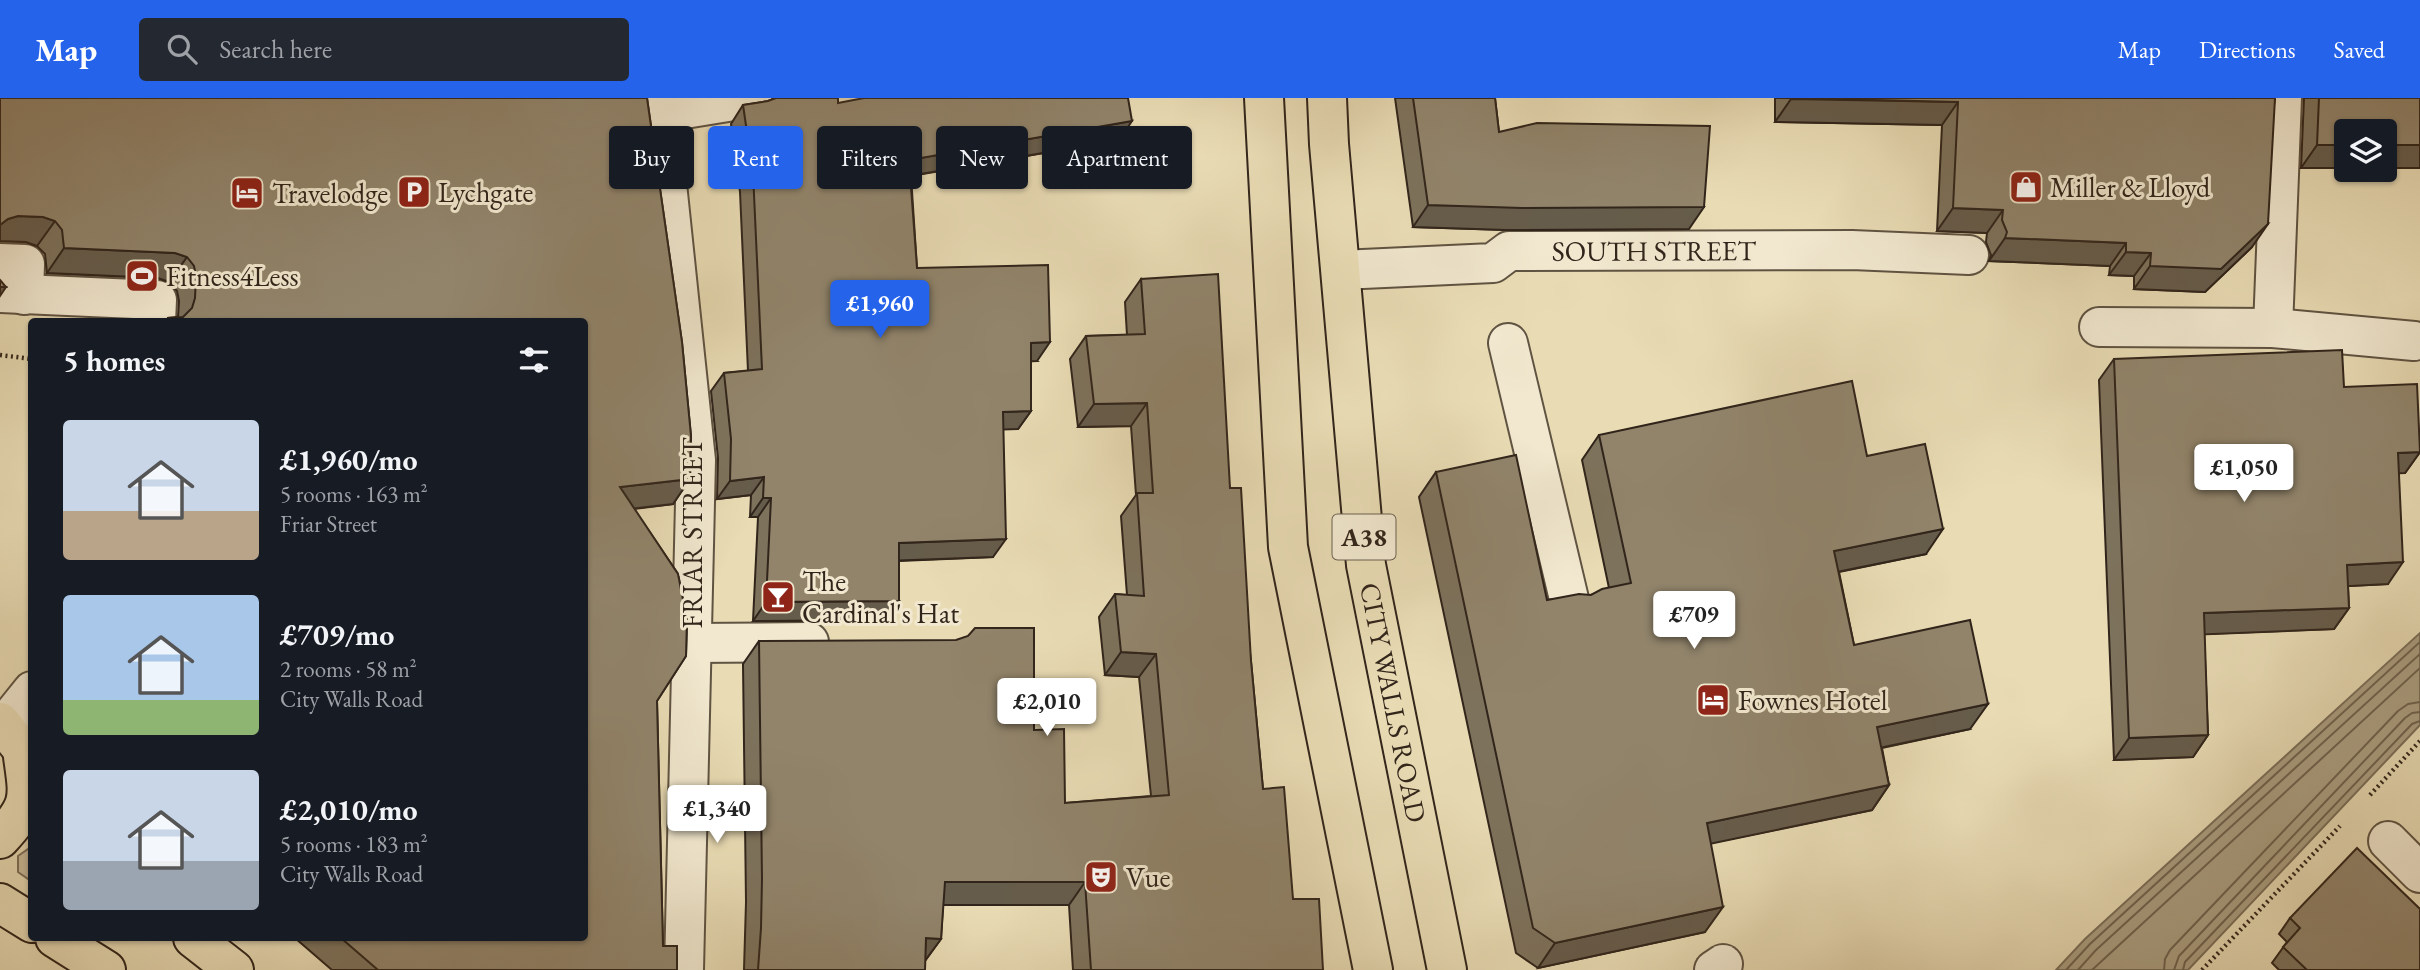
<!DOCTYPE html>
<html lang="en">
<head>
<meta charset="utf-8">
<style>
  body { margin:0; font-family:"EB Garamond",serif; background:#242831; color:#f1f3f6; height:100vh; display:flex; flex-direction:column; font-size:26px; white-space:nowrap }
  * { box-sizing:border-box; margin:0 }
  p { font-size:23px; color:#9ea1a6 }
  .icon { flex:none; width:38px; height:38px; fill:none; stroke:currentColor; stroke-width:2; stroke-linecap:round; stroke-linejoin:round }
  .map { position:relative; flex:1; overflow:hidden }
  .panel { position:absolute; left:28px; top:220px; width:560px; height:623px; display:flex; flex-direction:column; background:#171b24; border-radius:7px; box-shadow:0 2px 5px #0004 }
  .panel>* { flex:none }
  .banner { position:absolute; left:609px; top:28px; width:665px; height:63px; display:flex; gap:14px }
  .controls { position:absolute; left:2334px; top:21px; display:grid; gap:14px }
  .controls a { display:grid; place-items:center; width:63px; height:63px; border-radius:7px; background:#171b24; box-shadow:0 2px 5px #0004; font-size:35px }
  .price { position:absolute; translate:-50% -60px; padding:0 16px; border-radius:7px; background:#fff; color:#222; font-size:23px; line-height:46px; filter:drop-shadow(0 2px 4px #0008) }
  .price::after { content:''; position:absolute; left:50%; top:42px; width:21px; height:16px; margin-left:-10px; background:inherit; clip-path:polygon(0 0,100% 0,50% 100%) }
  .price.on { background:#2563eb; color:#fff }
  ul { padding:0; list-style:none }
  li { display:flex; align-items:center; gap:21px; height:175px; padding:0 35px }
  li span { display:grid; place-items:center; flex:none; width:196px; height:140px; border-radius:7px; color:#555 }
  li>.icon { margin-inline-start:auto }
  span .icon { width:84px; height:84px; fill:#fffc; stroke-width:1 }
  li b { font-size:30px }
  h2 { display:flex; justify-content:space-between; align-items:center; height:84px; padding:0 35px; font-size:30px }
  .pill { padding:0 24px; border-radius:7px; background:#171b24; box-shadow:0 2px 5px #0004; font-size:24px; line-height:63px }
  .pill.on { background:#2563eb; color:#fff }
  header { display:flex; align-items:center; gap:42px; box-sizing:border-box; height:98px; padding:0 35px; background:#2563eb; color:#fff }
  header strong { font-size:33px }
  nav { display:flex; gap:38px; margin-inline-start:auto; font-size:24px }
  .search { width:490px; height:63px; background:#242831; display:flex; align-items:center; gap:18px; box-sizing:border-box; padding:0 24px; border-radius:7px; color:#9ea1a6; font-size:26px }
  .map>svg:first-child { display:block }
</style>
</head>
<body>
<header>
<strong>Map</strong>
<div class="search"><svg class="icon" aria-label="search" viewBox="0 0 24 24"><circle cx="10" cy="10" r="6"/><path d="M15 15l6 6"/></svg>Search here</div>
<nav><a>Map</a><a>Directions</a><a>Saved</a></nav>
</header>
<div class="map">
<svg width="2420" height="872" viewBox="0 0 2420 872">
  <rect width="100%" height="100%" fill="#e9dcb5"/>
  <filter id="stains"><feTurbulence type="fractalNoise" baseFrequency=".00286" numOctaves="4"/><feColorMatrix values="0 0 0 0 .2 0 0 0 0 .09 0 0 0 0 .02 0 0 0 .5 -.17"/></filter>
  <radialGradient id="worn" r=".72"><stop offset=".6" stop-color="#630" stop-opacity="0"/><stop offset="1" stop-color="#630" stop-opacity=".3"/></radialGradient>
  <!-- green -->
  <polygon fill="#cabd9b" stroke="#7e715b" stroke-width="2" points="31,749 31,783 18,774 18,758"/>
  <!-- water -->
  <polygon fill="#aa9e81" stroke="#7a6e58" stroke-width="2" points="2420,535 2420,627 2188,872 2056,872 2085,841"/>
  <g fill="none" stroke-linecap="round" stroke-linejoin="round">
    <!-- shore -->
    <g stroke="#6e624e" stroke-width="2">
      <polyline points="2066,872 2090,846 2420,544"/>
      <polyline points="2078,872 2096,852 2420,556"/>
      <polyline points="2092,872 2420,570"/>
      <polyline points="2164,872 2165,861 2170,852 2398,613 2408,606 2420,604"/>
      <polyline points="2174,872 2179,858 2405,620 2412,615 2420,614"/>
      <polyline points="2183,872 2185,864 2412,626 2420,623"/>
    </g>
    <defs>
      <g id="minor">
        <polyline points="658,0 696,362 684,872"/>
        <polyline points="660,15 752,0"/>
        <polyline points="0,165 25,166 24,197"/>
        <path id="s1" d="M1341,172L1493,165L1509,153L1852,152L1969,157"/>
        <polyline points="0,195 157,202 156,224"/>
        <polyline points="2099,229 2273,230 2414,243"/>
        <polyline points="2273,230 2282,0"/>
        <polyline points="1508,245 1569,501"/>
        <polyline points="692,545 809,544"/>
        <polyline points="4,628 32,593"/>
        <polyline points="2388,743 2420,775"/>
        <polyline points="1714,872 1723,866"/>
      </g>
      <g id="major">
        <polyline points="1264,0 1288,449 1373,872"/>
        <path id="s2" d="M1327,0L1329,46L1366,467L1447,872"/>
        <polyline points="0,624 32,663"/>
        <path d="M0,741C34,704 28,699 22,651"/>
        <polyline points="0,805 32,825"/>
        <polyline points="55,840 106,872"/>
        <polyline points="193,840 234,872"/>
      </g>
    </defs>
    <!-- minor casing -->
    <use href="#minor" stroke="#5f5342" stroke-width="42"/>
    <!-- major casing -->
    <use href="#major" stroke="#31251b" stroke-width="42"/>
    <!-- path -->
    <g stroke="#31251b" stroke-width="4.5" stroke-dasharray="2 3.5" stroke-linecap="butt">
      <polyline points="0,257 32,261"/>
      <polyline points="2370,697 2420,643"/>
      <polyline points="2202,872 2340,728"/>
    </g>
    <!-- minor -->
    <use href="#minor" stroke="#f1e8cf" stroke-width="38"/>
    <!-- major -->
    <use href="#major" stroke="#e9dcb5" stroke-width="38"/>
  </g>
  <!-- wall -->
  <g fill="#7d725c" stroke="#31251b" stroke-width="2">
    <polygon points="0,0 647,0 682,244 691,338 690,381 673,406 634,411 678,476 687,522 686,558 657,603 663,848 677,848 677,872 332,872 295,840 584,840 584,224 165,224 168,220 178,219 179,203 177,193 169,184 158,180 47,175 45,156 37,148 26,144 0,143"/>
    <polygon points="773,0 838,0 838,5 1119,42 911,78 917,170 1037,263 1031,263 1031,313 1018,331 1003,331 993,459 899,463 886,522 753,523 758,419 750,419 751,397 717,401 718,360 711,293 724,275 748,273 740,94 731,26 743,7 768,3 773,1"/>
    <polygon points="1395,0 1495,0 1499,34 1689,131 1506,132 1413,129"/>
    <polygon points="1775,0 2275,0 2252,149 2205,194 2134,191 2134,178 2109,177 2110,168 1989,163 1991,157 1986,144 1987,135 1937,133 1942,27 1775,24"/>
    <polygon points="2304,0 2420,0 2420,70 2301,70"/>
    <polygon points="1141,181 1230,390 1251,563 1263,691 1293,801 1323,872 1073,872 1069,807 943,807 941,841 925,863 925,872 744,872 746,804 743,566 759,543 1034,632 1065,705 1151,698 1139,579 1105,577 1099,519 1115,496 1127,497 1121,418 1136,397 1131,328 1078,329 1070,261 1086,238 1127,237 1125,204"/>
    <polygon points="2114,261 2344,289 2420,354 2405,375 2399,375 2388,486 2348,488 2349,510 2334,531 2204,536 2208,637 2193,659 2114,662 2099,282"/>
    <polygon points="1599,337 1867,358 1926,456 1839,474 1854,547 1970,631 1882,650 1889,687 1872,712 1711,745 1705,834 1538,870 1516,855 1419,399 1436,374 1547,502 1591,497 1609,490 1582,362"/>
    <polygon points="2290,820 2420,872 2279,872 2272,865 2287,844 2279,836"/>
  </g>
  <!-- shaded-wall -->
  <g fill="#665c4b" stroke="#31251b" stroke-width="2">
    <polygon points="1791,1 1958,4 1942,27 1775,24"/>
    <polygon points="1132,23 1119,42 897,80 909,62"/>
    <polygon points="2317,47 2347,47 2347,70 2301,70"/>
    <rect x="2385" y="47" width="35" height="23"/>
    <polygon points="1428,107 1704,109 1689,131 1506,132 1413,129"/>
    <polygon points="1953,110 2003,112 1987,135 1937,133"/>
    <polygon points="18,118 43,119 55,123 37,148 26,144 0,143 0,127 8,121"/>
    <polygon points="2268,126 2252,149 2205,194 2134,191 2150,168"/>
    <polygon points="2005,140 2126,145 2110,168 1989,163"/>
    <polygon points="64,150 175,155 187,159 169,184 158,180 47,175"/>
    <polygon points="2126,154 2151,155 2134,178 2109,177"/>
    <polygon points="0,189 6,189 0,198"/>
    <polygon points="1050,244 1037,263 1018,264 1031,245"/>
    <polygon points="1147,305 1131,328 1078,329 1094,306"/>
    <polygon points="1031,313 1018,331 990,332 1003,314"/>
    <polygon points="2420,354 2405,375 2383,376 2398,355"/>
    <polygon points="764,379 751,397 717,401 730,383"/>
    <polygon points="690,381 673,406 603,414 620,389"/>
    <polygon points="763,400 771,400 758,419 750,419"/>
    <polygon points="1943,431 1926,456 1817,478 1834,453"/>
    <polygon points="1006,441 993,459 886,463 899,445"/>
    <polygon points="2403,464 2388,486 2332,489 2347,467"/>
    <polygon points="899,503 886,522 753,523 766,504"/>
    <polygon points="2349,510 2334,531 2189,537 2204,515"/>
    <polygon points="1121,554 1156,556 1139,579 1105,577"/>
    <polygon points="1988,606 1970,631 1860,654 1877,629"/>
    <polygon points="2208,637 2193,659 2114,662 2129,640"/>
    <polygon points="1889,687 1872,712 1690,750 1707,725"/>
    <polygon points="945,784 1085,784 1069,807 928,807"/>
    <polygon points="1723,809 1705,834 1538,870 1555,845"/>
    <polygon points="926,840 941,841 924,864"/>
  </g>
  <!-- building -->
  <g fill="#91846b" stroke="#31251b" stroke-width="2">
    <polygon points="0,0 647,0 682,244 691,338 690,381 620,389 678,476 687,522 686,558 657,603 663,848 677,848 677,872 378,872 341,840 584,840 584,224 168,224 168,220 183,219 192,210 195,200 196,178 194,168 187,159 175,155 64,150 62,132 55,123 43,119 18,118 8,121 0,127"/>
    <polygon points="776,0 838,0 838,5 864,0 1128,0 1132,23 909,62 917,170 1048,167 1050,244 1031,245 1031,313 1003,314 1006,441 899,445 899,503 766,504 771,400 763,400 764,379 730,383 731,341 724,275 762,271 753,75 743,7 768,3"/>
    <polygon points="1413,0 1495,0 1499,34 1537,25 1710,28 1704,109 1522,110 1428,107"/>
    <polygon points="1791,0 2275,0 2268,126 2221,171 2150,168 2151,155 2126,154 2126,145 2005,140 2007,134 2002,122 2003,112 1953,110 1958,4"/>
    <polygon points="2319,0 2420,0 2420,47 2385,47 2385,33 2347,33 2347,47 2317,47"/>
    <polygon points="1218,176 1230,390 1241,390 1251,563 1263,691 1284,689 1293,801 1319,801 1323,872 1091,872 1085,784 945,784 941,841 926,840 925,872 758,872 761,830 762,781 759,543 956,542 968,538 975,530 1034,530 1034,632 1064,631 1065,705 1169,697 1156,556 1121,554 1115,496 1144,498 1137,395 1153,395 1147,305 1094,306 1086,238 1145,236 1141,181"/>
    <polygon points="0,182 6,189 0,189"/>
    <polygon points="2342,252 2344,289 2417,286 2420,354 2398,355 2403,464 2347,467 2349,510 2204,515 2208,637 2129,640 2114,261"/>
    <polygon points="1852,283 1867,358 1925,346 1943,431 1834,453 1854,547 1970,522 1988,606 1877,629 1889,687 1707,725 1723,809 1555,845 1533,830 1436,374 1516,357 1547,502 1579,496 1591,497 1602,491 1631,485 1599,337"/>
    <polygon points="2357,750 2420,811 2420,872 2307,872 2283,849 2300,830 2290,820"/>
  </g>
  <!-- icons -->
  <defs>
    <symbol id="shop-square" viewBox="-11 -11 22 22"><rect x="-9" y="-9" width="18" height="18" rx="4" fill="#8f2418" stroke="#f1e8cf"/><path d="M-5-2.5h2.3a2.7 3.5 0 0 1 5.4 0H5L5.5 6h-11ZM-1.5-2.5h3a1.5 2.3 0 0 0-3 0Z" fill="#fff"/></symbol>
    <symbol id="parking-square" viewBox="-11 -11 22 22"><rect x="-9" y="-9" width="18" height="18" rx="4" fill="#8f2418" stroke="#f1e8cf"/><path d="M-3.5-5.5H1a3.5 3.5 0 0 1 0 7H-1V5.5H-3.5ZM-1-3.4V-.6H.8a1.4 1.4 0 0 0 0-2.8Z" fill="#fff"/></symbol>
    <symbol id="hotel-square" viewBox="-11 -11 22 22"><rect x="-9" y="-9" width="18" height="18" rx="4" fill="#8f2418" stroke="#f1e8cf"/><path d="M-6-4.5h1.5V1H6V5H4.5V3h-9V5H-6ZM-4 0a1.8 1.8 0 1 1 3.6 0ZM.5 0V-2.5h3Q6-2.5 6 0Z" fill="#fff"/></symbol>
    <symbol id="stadium-square" viewBox="-11 -11 22 22"><rect x="-9" y="-9" width="18" height="18" rx="4" fill="#8f2418" stroke="#f1e8cf"/><path d="M0-5a6.5 5 0 1 0 0 10a6.5 5 0 1 0 0-10ZM-3.5-1.8h7v3.6h-7Z" fill="#fff"/></symbol>
    <symbol id="bar-square" viewBox="-11 -11 22 22"><rect x="-9" y="-9" width="18" height="18" rx="4" fill="#8f2418" stroke="#f1e8cf"/><path d="M-6-5H6L.8 .8V4.5H3.5V6h-7V4.5H-.8V.8Z" fill="#fff"/></symbol>
    <symbol id="theatre-square" viewBox="-11 -11 22 22"><rect x="-9" y="-9" width="18" height="18" rx="4" fill="#8f2418" stroke="#f1e8cf"/><path d="M-5-5.5Q0-4 5-5.5V0Q5 5 0 6Q-5 5-5 0ZM-3.3-2.5H-1v1.5H-3.3ZM1-2.5H3.3v1.5H1ZM-2.8 1Q0 5.5 2.8 1Z" fill="#fff"/></symbol>
  </defs>
  <g fill-rule="evenodd">
    <use href="#shop-square" x="2007" y="70" width="38" height="38"/>
    <use href="#parking-square" x="395" y="75" width="38" height="38"/>
    <use href="#hotel-square" x="228" y="76" width="38" height="38"/>
    <use href="#stadium-square" x="123" y="159" width="38" height="38"/>
    <use href="#bar-square" x="759" y="480" width="38" height="38"/>
    <use href="#hotel-square" x="1694" y="583" width="38" height="38"/>
    <use href="#theatre-square" x="1082" y="760" width="38" height="38"/>
  </g>
  <g text-anchor="middle" dominant-baseline="central" stroke-width="6" stroke-linejoin="round" paint-order="stroke">
    <!-- shield labels -->
    <rect fill="#f1e8cf" stroke="#6b6051" stroke-width="2" x="1332.5" y="416.5" width="63" height="45" rx="5"/>
    <g font-size="26" font-weight="bold" fill="#31251b">
      <text x="1364" y="439">A38</text>
    </g>
    <!-- poi labels -->
    <g font-size="28" fill="#31251b" stroke="#f1e8cf" text-anchor="start">
      <text x="2050" y="89">Miller &amp; Lloyd</text>
      <text x="438" y="94">Lychgate</text>
      <text x="272" y="95">Travelodge</text>
      <text x="166" y="178">Fitness4Less</text>
      <text x="802" y="483">The<tspan x="802" dy="32">Cardinal's Hat</tspan></text>
      <text x="1738" y="602">Fownes Hotel</text>
      <text x="1126" y="779">Vue</text>
    </g>
    <!-- street labels -->
    <g font-size="28" fill="#31251b" stroke="#f1e8cf">
      <text stroke="none"><textPath href="#s1" startOffset="317">SOUTH STREET</textPath></text>
      <text transform="translate(692 435) rotate(-90)">FRIAR STREET</text>
      <text stroke="none"><textPath href="#s2" startOffset="609">CITY WALLS ROAD</textPath></text>
    </g>
  </g>
  <rect width="100%" height="100%" filter="url(#stains)"/>
  <rect width="100%" height="100%" fill="url(#worn)"/>
</svg>
<div class="controls">
<a><svg class="icon" aria-label="layers" viewBox="0 0 24 24"><path d="M12 4l9 5-9 5-9-5zM3 14l9 5 9-5"/></svg></a>
</div>
<b class="price on" style="left:880px;top:242px">£1,960</b>
<b class="price" style="left:2244px;top:406px">£1,050</b>
<b class="price" style="left:1694px;top:553px">£709</b>
<b class="price" style="left:1047px;top:640px">£2,010</b>
<b class="price" style="left:717px;top:747px">£1,340</b>
<div class="banner">
<a class="pill">Buy</a>
<a class="pill on">Rent</a>
<a class="pill">Filters</a>
<a class="pill">New</a>
<a class="pill">Apartment</a>
</div>
<section class="panel">
<h2>5 homes<svg class="icon" aria-label="filters" viewBox="0 0 24 24"><path d="M4 7h16M4 17h16"/><circle cx="9" cy="7" r="2"/><circle cx="15" cy="17" r="2"/></svg></h2>
<ul>
<li><span style="background:linear-gradient(#c9d6e8 65%,#b9a48a 0)"><svg class="icon" aria-label="home" viewBox="0 0 24 24"><path d="M3 11l9-7 9 7M6 9v11h12V9"/></svg></span><div><b>£1,960/mo</b><p>5 rooms · 163 m²</p><p>Friar Street</p></div></li>
<li><span style="background:linear-gradient(#a9c7e8 75%,#8fb573 0)"><svg class="icon" aria-label="home" viewBox="0 0 24 24"><path d="M3 11l9-7 9 7M6 9v11h12V9"/></svg></span><div><b>£709/mo</b><p>2 rooms · 58 m²</p><p>City Walls Road</p></div></li>
<li><span style="background:linear-gradient(#c9d6e8 65%,#9aa5b1 0)"><svg class="icon" aria-label="home" viewBox="0 0 24 24"><path d="M3 11l9-7 9 7M6 9v11h12V9"/></svg></span><div><b>£2,010/mo</b><p>5 rooms · 183 m²</p><p>City Walls Road</p></div></li>
</ul>
</section>
</div>
</body>
</html>
